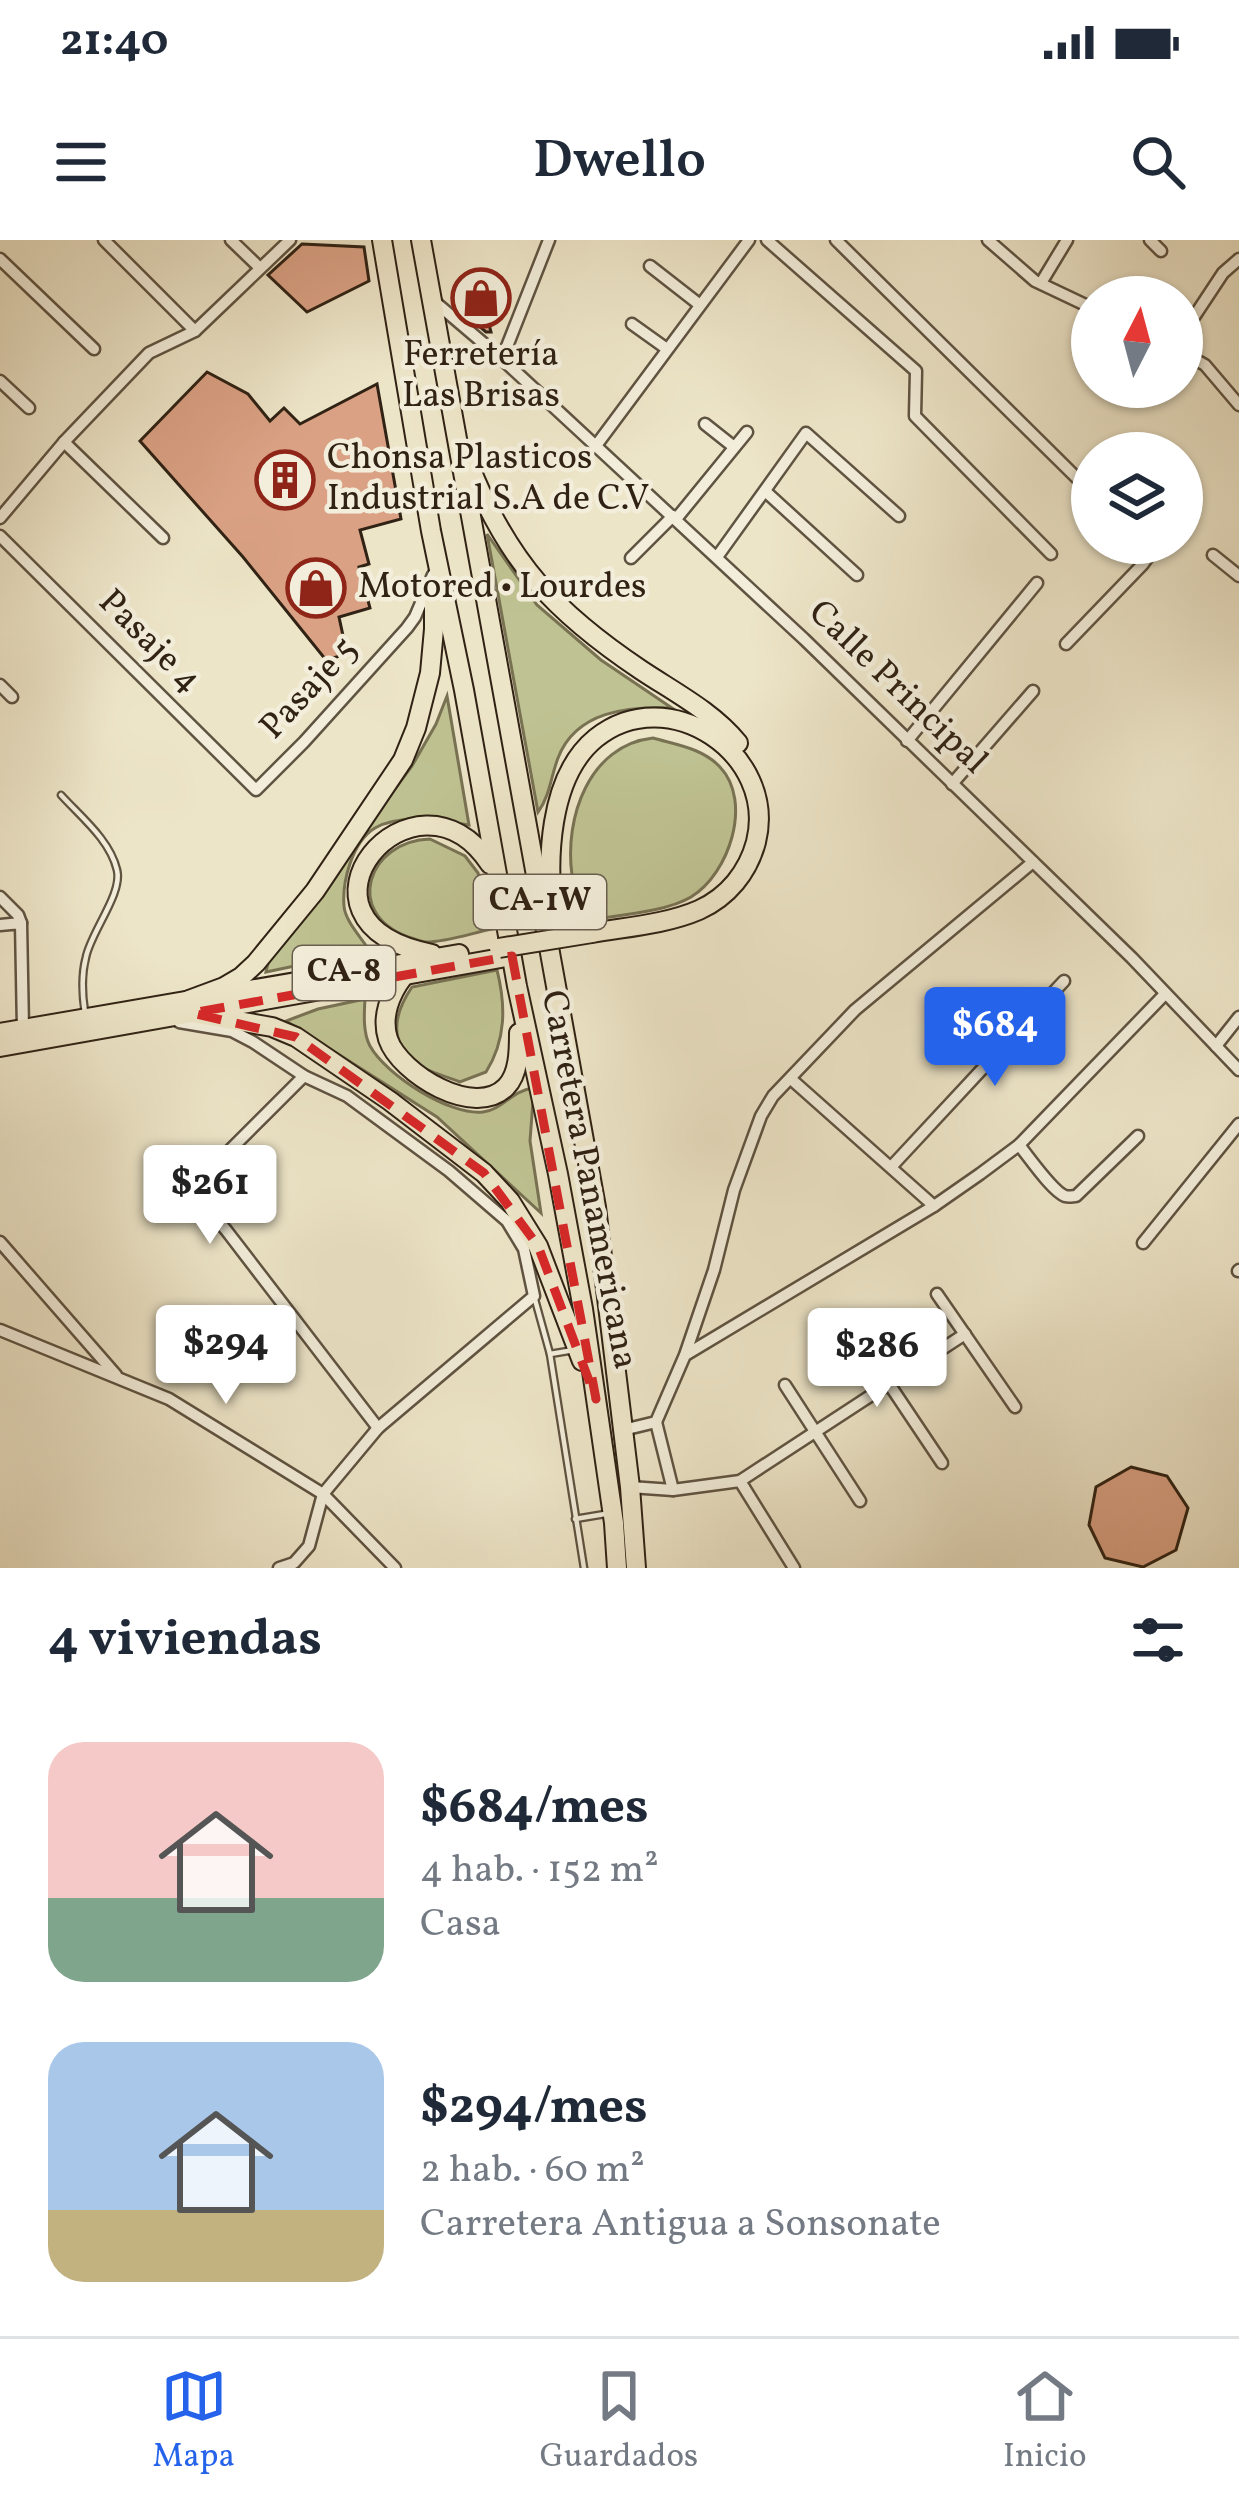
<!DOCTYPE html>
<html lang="es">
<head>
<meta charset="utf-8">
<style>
  body { margin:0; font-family:Vollkorn,serif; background:#f2f2f3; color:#1f2937; height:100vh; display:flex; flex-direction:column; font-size:45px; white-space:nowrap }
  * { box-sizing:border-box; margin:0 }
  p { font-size:39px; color:#747a83 }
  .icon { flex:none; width:66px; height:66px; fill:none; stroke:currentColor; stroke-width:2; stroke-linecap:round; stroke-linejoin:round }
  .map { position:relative; height:1328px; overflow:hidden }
  .panel { display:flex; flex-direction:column; background:#fff; flex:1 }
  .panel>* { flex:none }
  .needle { width:78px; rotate:6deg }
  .controls { position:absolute; left:1071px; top:36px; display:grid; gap:24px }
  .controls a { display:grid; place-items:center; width:132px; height:132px; border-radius:50%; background:#fff; box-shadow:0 3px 9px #0004; font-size:60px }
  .price { position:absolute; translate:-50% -102px; padding:0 27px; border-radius:12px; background:#fff; color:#222; font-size:39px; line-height:78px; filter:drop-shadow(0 3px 6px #0008) }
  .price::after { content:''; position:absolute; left:50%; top:72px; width:36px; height:27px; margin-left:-18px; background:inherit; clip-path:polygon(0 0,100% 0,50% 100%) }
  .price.selected { background:#2563eb; color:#fff }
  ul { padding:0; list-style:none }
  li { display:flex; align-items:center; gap:36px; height:300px; padding:0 48px }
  li span { display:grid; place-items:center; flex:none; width:336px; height:240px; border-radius:36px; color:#555 }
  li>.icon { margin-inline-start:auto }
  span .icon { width:144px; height:144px; fill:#fffc; stroke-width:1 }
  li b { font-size:51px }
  h2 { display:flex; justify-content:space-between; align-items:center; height:144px; padding:0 48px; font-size:51px }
  .status { display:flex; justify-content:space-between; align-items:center; height:84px; padding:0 60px; background:#fff; direction:ltr }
  .status svg { height:33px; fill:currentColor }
  header { display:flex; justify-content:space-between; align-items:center; height:156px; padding:0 48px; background:#fff; font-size:54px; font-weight:600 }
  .dock { display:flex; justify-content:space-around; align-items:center; height:168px; border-top:3px solid #e0e1e3; background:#fff; font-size:33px; color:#747a83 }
  .dock a { display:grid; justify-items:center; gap:6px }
  .dock .selected { color:#2563eb }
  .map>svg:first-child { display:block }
</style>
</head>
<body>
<div class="status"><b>21:40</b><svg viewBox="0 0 49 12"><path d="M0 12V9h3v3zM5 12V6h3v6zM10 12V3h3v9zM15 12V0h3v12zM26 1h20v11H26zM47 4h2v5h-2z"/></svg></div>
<header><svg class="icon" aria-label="menu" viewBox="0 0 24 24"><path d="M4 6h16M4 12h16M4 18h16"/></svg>Dwello<svg class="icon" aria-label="search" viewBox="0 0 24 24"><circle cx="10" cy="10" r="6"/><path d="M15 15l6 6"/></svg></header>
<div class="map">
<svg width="1239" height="1328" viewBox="0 0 1239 1328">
  <rect width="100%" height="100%" fill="#ede5c8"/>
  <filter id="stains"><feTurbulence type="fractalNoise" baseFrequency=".00167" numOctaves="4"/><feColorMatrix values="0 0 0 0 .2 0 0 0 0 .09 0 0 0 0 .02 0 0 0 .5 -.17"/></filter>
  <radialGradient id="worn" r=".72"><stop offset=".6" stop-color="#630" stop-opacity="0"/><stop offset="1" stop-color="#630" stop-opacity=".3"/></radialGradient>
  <!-- green -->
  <g fill="#bfc292" stroke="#787253" stroke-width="3">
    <path d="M487,294L537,365L601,420L672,468C628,466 576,471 558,518C551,536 550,556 538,572Z"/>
    <path d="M447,456L469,585C441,581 401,573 375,588C352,602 342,642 344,666C345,680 359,695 367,707L352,714L266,732L269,719L412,526L436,484Z"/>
    <path d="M653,498C677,505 702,508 720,527C753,562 729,634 691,657C664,673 615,675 583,681C580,666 575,651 572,635C564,578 589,505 653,498Z"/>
    <path d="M430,599L465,616L478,633L492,689C472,693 447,702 426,702C421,702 413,698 408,697C343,673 368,601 430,599Z"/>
    <path d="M497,730C506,766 506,800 486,832L460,842C446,836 426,832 415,823C387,800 395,772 412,747Z"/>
    <path d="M365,759C364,775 363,793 370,806C386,835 450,876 483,872C502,870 512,850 534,848L530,901L541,973L437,877L286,781L318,769Z"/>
  </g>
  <!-- building -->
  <g fill="#daa184" stroke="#302214" stroke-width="3">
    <polygon points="302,4 364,7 369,41 307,72 268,35"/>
    <polygon points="500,43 504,66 485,69 491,92 486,92 461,71 458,50"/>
    <polygon points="207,132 248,154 270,181 284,168 300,184 377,144 401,279 360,290 369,324 359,327 370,368 339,377 347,414 326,420 243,317 140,201"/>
    <polygon points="1131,1227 1167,1236 1188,1268 1176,1310 1143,1327 1105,1318 1089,1285 1096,1247"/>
  </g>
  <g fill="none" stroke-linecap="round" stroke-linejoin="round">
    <defs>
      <g id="lane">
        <path d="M61,555C81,577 110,600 117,630C123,653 91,692 86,717C81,736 82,754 85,773"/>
        <polyline points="534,1056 550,1114 584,1328"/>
        <polyline points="550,1114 574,1110"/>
        <polyline points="575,1279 605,1274"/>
      </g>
      <g id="street">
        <polyline points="104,0 195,91"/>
        <polyline points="231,0 259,27"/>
        <polyline points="767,0 916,131 915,176 1051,314"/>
        <polyline points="836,0 1092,253"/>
        <polyline points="988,0 1035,41 1092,68"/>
        <polyline points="1150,0 1161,11"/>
        <polyline points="0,19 94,109"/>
        <polyline points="650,26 700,65"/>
        <polyline points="1041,43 1067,0"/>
        <polyline points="435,62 502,119 804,399 1132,718 1239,830"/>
        <polyline points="632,84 667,109"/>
        <polyline points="1182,95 1223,33 1239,19"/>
        <polyline points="1182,112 1205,125 1239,165"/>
        <polyline points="502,119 549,0"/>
        <polyline points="0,141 29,168"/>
        <polyline points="705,184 734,207"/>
        <polyline points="64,202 163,298"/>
        <polyline points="595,207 749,0"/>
        <polyline points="765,251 857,335"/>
        <polyline points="0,278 64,202 149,113 195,91 290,0"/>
        <polyline points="676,279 747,192"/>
        <polyline points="0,296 256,550 304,502 407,388 415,377 433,335"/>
        <polyline points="1213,315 1239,336"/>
        <polyline points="717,317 806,193 899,276"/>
        <polyline points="631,318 673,276"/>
        <polyline points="1066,404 1143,324 1148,317 1147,307 1142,303"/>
        <polyline points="0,445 12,457"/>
        <polyline points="907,501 1037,343"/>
        <polyline points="952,544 1033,451"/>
        <polyline points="0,657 18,675 21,683"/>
        <polyline points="0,685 21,683 23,789"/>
        <polyline points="179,782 232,791 253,802 304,836 347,856 449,931 507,981 524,1009 534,1056 378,1188 323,1254 309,1306 294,1323 279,1328"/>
        <polyline points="1216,806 1239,777"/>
        <polyline points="304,836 204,936 198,944 197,957 226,990 378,1188"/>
        <polyline points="791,839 934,966"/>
        <path d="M1019,905C1029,917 1052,951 1065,956C1069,957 1073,956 1076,956L1138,896"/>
        <polyline points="892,926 1064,741"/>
        <polyline points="0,1002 116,1135"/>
        <polyline points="1143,1003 1239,884"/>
        <polyline points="1238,1031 1239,1030"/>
        <polyline points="937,1054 1015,1167"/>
        <polyline points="0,1090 169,1159 323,1254 395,1328"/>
        <polyline points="853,1090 942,1223"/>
        <polyline points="687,1114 934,966 980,934 1019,905 1165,754"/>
        <polyline points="785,1145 860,1261"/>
        <polyline points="656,1182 673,1250"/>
        <polyline points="623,1190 656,1182 685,1115 714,1030 734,950 761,876 773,856 855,770 1033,622"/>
        <polyline points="740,1241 794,1328"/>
        <polyline points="630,1247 673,1250 740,1241 965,1094"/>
      </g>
      <g id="highway">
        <polyline points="382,0 431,291 464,450 517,746 558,934 583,1069 614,1283 617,1328"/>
        <polyline points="421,0 596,967 630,1247 636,1328"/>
        <path d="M470,227C509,324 556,373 641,430C674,452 713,472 738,503"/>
        <path d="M554,679C546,623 548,537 596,498C668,440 778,514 756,602C748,632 728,657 699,670C667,684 626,687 592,693"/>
        <path d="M432,714C268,682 415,510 490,624"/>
        <path d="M403,737C390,754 381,777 388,799C400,834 475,879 506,847C519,834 519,810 519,793"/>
        <polyline points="189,760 224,747 241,737 256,723 315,651 403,520 416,488 430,433 434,389 434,350"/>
        <polyline points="192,773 272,787 296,797 390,861 484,933 510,961 538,1006 582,1121"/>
        <polyline points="0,793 459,714"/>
        <polyline points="0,807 501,718"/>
      </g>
    </defs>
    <!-- lane casing -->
    <use href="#lane" stroke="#5f5341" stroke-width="9"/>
    <!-- street casing -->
    <use href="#street" stroke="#5f5341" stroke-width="15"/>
    <!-- highway casing -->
    <use href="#highway" stroke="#302214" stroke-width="22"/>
    <!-- lane -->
    <use href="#lane" stroke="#f3eedb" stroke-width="4.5"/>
    <!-- street -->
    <use href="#street" stroke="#f3eedb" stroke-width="10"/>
    <!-- highway -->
    <use href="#highway" stroke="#ede5c8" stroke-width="18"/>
    <defs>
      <polyline id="highway-bridge" points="499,708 592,693"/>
    </defs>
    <!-- highway-bridge casing -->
    <use href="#highway-bridge" stroke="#302214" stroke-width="22" stroke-linecap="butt"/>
    <!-- highway-bridge -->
    <use href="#highway-bridge" stroke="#ede5c8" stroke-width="18"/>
  </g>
  <!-- marked area -->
  <path fill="none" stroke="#d62828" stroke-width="9" stroke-dasharray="24 15" stroke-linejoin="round" d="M512,716L596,1159L538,1006L484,933L296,797L192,773Z"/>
  <!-- icons -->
  <defs>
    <symbol id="shop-ring" viewBox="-11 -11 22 22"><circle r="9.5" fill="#f3eedb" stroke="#8f2418" stroke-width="1.5"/><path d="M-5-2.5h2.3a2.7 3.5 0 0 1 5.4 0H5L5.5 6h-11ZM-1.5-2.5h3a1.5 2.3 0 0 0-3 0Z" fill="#8f2418"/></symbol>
    <symbol id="building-ring" viewBox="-11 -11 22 22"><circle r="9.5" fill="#f3eedb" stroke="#8f2418" stroke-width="1.5"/><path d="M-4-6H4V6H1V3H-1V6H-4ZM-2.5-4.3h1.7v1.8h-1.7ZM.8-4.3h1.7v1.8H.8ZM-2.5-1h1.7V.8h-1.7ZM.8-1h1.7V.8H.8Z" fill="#8f2418"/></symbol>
  </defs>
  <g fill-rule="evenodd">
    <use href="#shop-ring" x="448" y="25" width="66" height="66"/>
    <use href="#building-ring" x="252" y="207" width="66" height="66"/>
    <use href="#shop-ring" x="283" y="315" width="66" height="66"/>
  </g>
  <g text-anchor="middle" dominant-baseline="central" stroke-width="9" stroke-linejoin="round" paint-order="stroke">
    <!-- shield labels -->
    <g fill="#f3eedb" stroke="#6a5f50" stroke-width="3">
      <rect x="474" y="635" width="132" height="54" rx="9"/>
      <rect x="293" y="706" width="102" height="54" rx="9"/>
    </g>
    <g font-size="33" font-weight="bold" fill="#302214">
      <text x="540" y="662">CA-1W</text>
      <text x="344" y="733">CA-8</text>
    </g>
    <!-- poi labels -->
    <g font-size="36" fill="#302214" stroke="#f3eedb" text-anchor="start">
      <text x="481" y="116" text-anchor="middle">Ferretería<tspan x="481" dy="41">Las Brisas</tspan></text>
      <text x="327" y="219">Chonsa Plasticos<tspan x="327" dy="41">Industrial S.A de C.V</tspan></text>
      <text x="358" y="348">Motored • Lourdes</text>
    </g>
    <!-- street labels -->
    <g font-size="36" fill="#302214" stroke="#f3eedb">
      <text transform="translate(149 402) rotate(45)">Pasaje 4</text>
      <text transform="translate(897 448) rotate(44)">Calle Principal</text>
      <text transform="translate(310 449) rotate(-47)">Pasaje 5</text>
      <text transform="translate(588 940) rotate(79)">Carretera Panamericana</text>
    </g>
  </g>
  <rect width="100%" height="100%" filter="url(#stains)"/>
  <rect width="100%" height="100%" fill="url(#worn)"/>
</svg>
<div class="controls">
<a><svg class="needle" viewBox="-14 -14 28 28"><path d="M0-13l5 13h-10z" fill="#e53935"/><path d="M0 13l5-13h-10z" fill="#747a83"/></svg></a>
<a><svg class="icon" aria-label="layers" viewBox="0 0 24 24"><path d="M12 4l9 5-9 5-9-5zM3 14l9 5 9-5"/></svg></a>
</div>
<b class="price selected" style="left:995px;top:849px">$684</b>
<b class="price" style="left:210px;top:1007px">$261</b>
<b class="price" style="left:226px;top:1167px">$294</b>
<b class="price" style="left:877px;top:1170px">$286</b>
</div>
<section class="panel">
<h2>4 viviendas<svg class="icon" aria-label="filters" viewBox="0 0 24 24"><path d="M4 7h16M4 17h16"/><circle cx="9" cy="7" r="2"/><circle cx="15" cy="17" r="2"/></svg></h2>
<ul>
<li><span style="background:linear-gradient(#f6c9c9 65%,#7fa58c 0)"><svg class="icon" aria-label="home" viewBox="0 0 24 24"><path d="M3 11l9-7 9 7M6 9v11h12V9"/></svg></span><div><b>$684/mes</b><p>4 hab. · 152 m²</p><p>Casa</p></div></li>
<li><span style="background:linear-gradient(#a9c7e8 70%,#c2b280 0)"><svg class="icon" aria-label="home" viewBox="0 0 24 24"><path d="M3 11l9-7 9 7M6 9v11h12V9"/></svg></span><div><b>$294/mes</b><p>2 hab. · 60 m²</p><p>Carretera Antigua a Sonsonate</p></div></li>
</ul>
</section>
<nav class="dock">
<a class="selected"><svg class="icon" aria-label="map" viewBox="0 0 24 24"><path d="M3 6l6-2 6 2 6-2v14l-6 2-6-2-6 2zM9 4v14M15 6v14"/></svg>Mapa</a>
<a><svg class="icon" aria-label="saved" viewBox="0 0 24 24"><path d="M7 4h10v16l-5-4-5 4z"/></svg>Guardados</a>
<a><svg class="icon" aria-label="home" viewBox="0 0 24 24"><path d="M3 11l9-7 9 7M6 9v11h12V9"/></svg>Inicio</a>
</nav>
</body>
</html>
